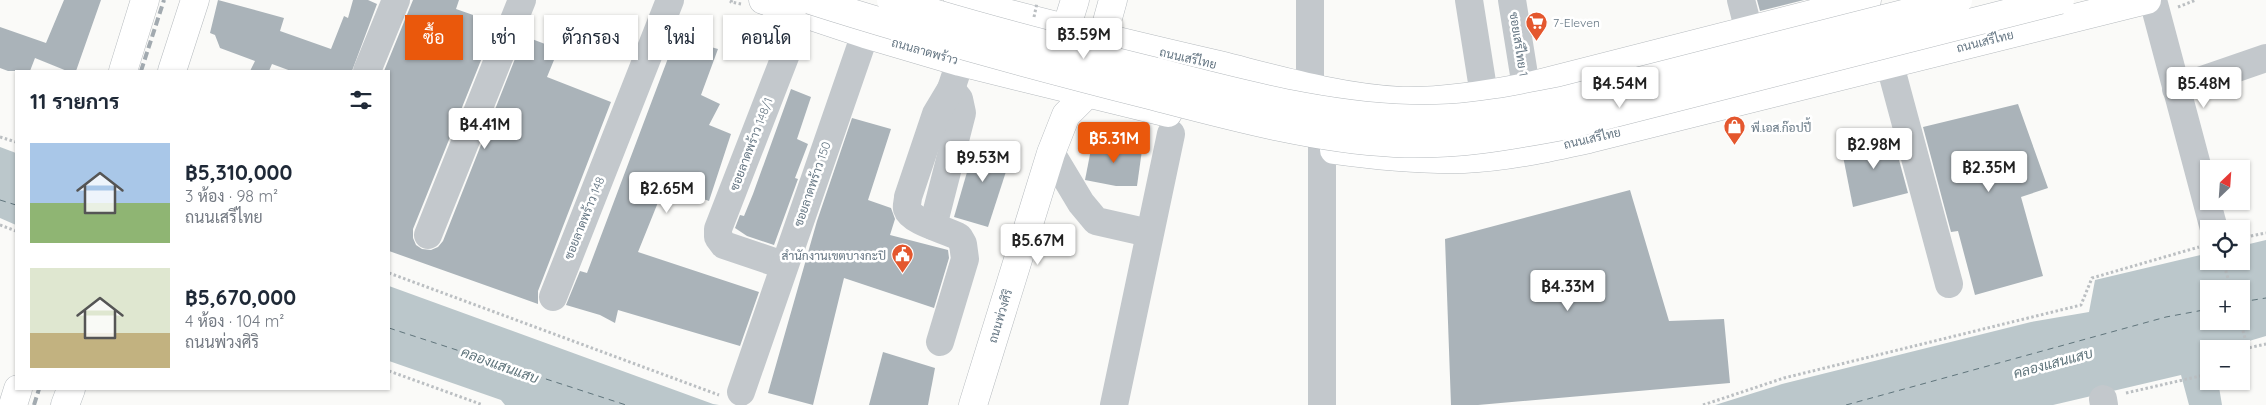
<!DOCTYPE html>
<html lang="th">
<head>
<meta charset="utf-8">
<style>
  body { margin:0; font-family:Quicksand,Sarabun,sans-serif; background:#f6f6f7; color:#1f2937; height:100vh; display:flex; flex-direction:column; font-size:19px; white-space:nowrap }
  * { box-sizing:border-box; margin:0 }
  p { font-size:16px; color:#747a83 }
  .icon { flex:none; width:28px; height:28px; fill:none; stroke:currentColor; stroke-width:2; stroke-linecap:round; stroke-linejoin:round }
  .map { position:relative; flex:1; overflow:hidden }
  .drawer { position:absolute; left:15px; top:70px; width:375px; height:320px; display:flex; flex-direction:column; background:#fff; border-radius:0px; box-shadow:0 1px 4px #0004 }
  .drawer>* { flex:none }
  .hud { position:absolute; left:405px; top:15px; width:475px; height:45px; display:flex; gap:10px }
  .needle { width:32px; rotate:25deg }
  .controls { position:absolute; left:2200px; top:160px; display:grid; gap:10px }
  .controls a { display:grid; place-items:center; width:50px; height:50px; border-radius:0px; background:#fff; box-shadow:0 1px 4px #0004; font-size:25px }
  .price { position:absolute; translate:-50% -42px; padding:0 11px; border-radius:5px; background:#fff; color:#222; font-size:16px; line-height:32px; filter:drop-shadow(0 1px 2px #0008) }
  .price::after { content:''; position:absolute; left:50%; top:30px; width:15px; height:11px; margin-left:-8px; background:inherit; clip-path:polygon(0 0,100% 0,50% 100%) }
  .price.selected { background:#ea580c; color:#fff }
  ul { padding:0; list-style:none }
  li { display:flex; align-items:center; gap:15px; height:125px; padding:0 15px }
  li span { display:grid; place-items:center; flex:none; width:140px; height:100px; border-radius:0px; color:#555 }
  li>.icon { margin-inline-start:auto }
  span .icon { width:60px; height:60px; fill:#fffc; stroke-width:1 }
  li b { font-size:21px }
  h2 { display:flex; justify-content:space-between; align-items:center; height:60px; padding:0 15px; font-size:21px }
  .chip { padding:0 18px; border-radius:0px; background:#fff; box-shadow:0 1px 4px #0004; font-size:18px; line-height:45px }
  .chip.selected { background:#ea580c; color:#fff }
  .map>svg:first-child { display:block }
</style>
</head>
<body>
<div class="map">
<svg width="2266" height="405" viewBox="0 0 2266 405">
  <rect width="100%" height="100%" fill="#fafaf8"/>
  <!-- water -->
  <g fill="#bbc7cb" fill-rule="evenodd">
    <polygon points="0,147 16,153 16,225 0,218"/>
    <path d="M2266,240V336L2222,349H2209V381H2218L2222,405H2189L2181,375L2053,405H1715L1782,384L2031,322L2089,312L2095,280L2209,253V261H2241V246ZM2209,289H2241V321H2209Z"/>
    <polygon points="389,286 713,404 719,405 505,405 501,400 389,361"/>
  </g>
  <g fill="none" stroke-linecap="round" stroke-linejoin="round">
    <!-- ferry -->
    <g stroke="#60757c" stroke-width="1" stroke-dasharray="6 5" stroke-linecap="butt">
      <polyline points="0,200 16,205"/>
      <polyline points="2241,302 2266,298"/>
      <polyline points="389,328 626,405"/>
      <polyline points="1846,405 2166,317 2209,309"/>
    </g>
  </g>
  <!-- building -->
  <g fill="#aab3b9">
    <polygon points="64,0 101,0 76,71 67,71 35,58 30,71 8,71 0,68 0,27 46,43"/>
    <polygon points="218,0 284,18 280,31 331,49 344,16 348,18 353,0 368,0 377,4 352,71 291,71 272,64 269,71 250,71 255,61 220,48 215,35 210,33"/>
    <polygon points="413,0 459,0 456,9 496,23 413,229 413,238 416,245 422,249 431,250 438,247 443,241 524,36 545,44 544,56 554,60 547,77 611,102 538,291 538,304 389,251 389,71 384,71"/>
    <polygon points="1757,0 1804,0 1760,11"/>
    <polygon points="676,37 718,49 701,95 720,104 709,125 731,134 709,201 665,185 638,252 759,292 740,346 618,310 615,323 600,315 566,305 580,271 587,273"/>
    <polygon points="791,89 811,97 797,139 808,144 795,178 798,179 774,245 747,236 735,228 740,215 744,216 753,194"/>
    <polygon points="2018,104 2048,188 2021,197 2043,276 1975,295 1958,231 1951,232 1923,127"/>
    <polygon points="852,118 891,129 868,200 891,208 895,219 890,235 948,250 949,258 934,308 844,278 813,405 768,393 817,221"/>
    <polygon points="1892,134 1908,193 1853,207 1841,146"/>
    <polygon points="1093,139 1142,150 1137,186 1116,186 1085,180"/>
    <polygon points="976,141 1013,150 988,227 954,217"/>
    <polygon points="1630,190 1669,321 1724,319 1730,383 1478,405 1451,405 1445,239"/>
    <polygon points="883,352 935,368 928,405 869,405"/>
  </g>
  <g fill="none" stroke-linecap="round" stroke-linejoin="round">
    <defs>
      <g id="major">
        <polyline points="763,0 865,34 960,62 1168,113"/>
        <path d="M958,0C1045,24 1132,45 1219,65C1279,80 1340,98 1402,101C1444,102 1486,95 1526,87L1867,0"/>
        <polyline points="1064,47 1066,29 1075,0"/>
        <polyline points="123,71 145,0"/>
        <polyline points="172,71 195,0"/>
        <path d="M1334,150C1377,156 1420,160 1464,159C1506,157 1548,148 1589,139L2147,0"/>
        <polyline points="13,405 18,389"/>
        <polyline points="65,405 71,389"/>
        <polyline points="973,405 1051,153 1066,115 1087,94 1113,0"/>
      </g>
    </defs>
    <!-- major casing -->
    <use href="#major" stroke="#b5babe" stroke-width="29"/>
    <!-- path -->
    <g stroke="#bbbfc2" stroke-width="3" stroke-dasharray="2.5 2.5" stroke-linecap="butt">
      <polyline points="732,0 731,2 741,4"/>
      <polyline points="2178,7 2196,0"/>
      <polyline points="0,137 16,142"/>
      <polyline points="0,225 16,231"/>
      <polyline points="2241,238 2266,233"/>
      <polyline points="2223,261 2231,289"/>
      <polyline points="389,273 719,395"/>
      <polyline points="2240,321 2248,348"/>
      <polyline points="2241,353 2248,348 2266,344"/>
      <polyline points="389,371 483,405"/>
      <polyline points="2126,393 2209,374"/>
      <polyline points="1703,405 1784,378 2081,305 2092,278 2199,247"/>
    </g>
    <!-- minor -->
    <g stroke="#c3c8cc" stroke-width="28">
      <polyline points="1469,0 1484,95"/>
      <polyline points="1512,0 1526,87"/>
      <polyline points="1741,0 1749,31"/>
      <polyline points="2153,0 2214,229"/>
      <polyline points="1890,65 1949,284"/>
      <polyline points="367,71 396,0"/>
      <polyline points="1310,87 1310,0"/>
      <polyline points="2176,89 2266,58"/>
      <polyline points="1322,148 1322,405"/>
      <polyline points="1051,153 1081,203 1096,221 1149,233"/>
      <polyline points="933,226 962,113 959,99 951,89"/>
      <polyline points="428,235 522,0"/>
      <polyline points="783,265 724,245 718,237 718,229 802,13"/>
      <polyline points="553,297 670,0"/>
      <path d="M940,342L965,259L963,244L959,237C947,230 911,222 907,209C906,206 908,201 908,197L936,114L951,89L960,62"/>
      <polyline points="741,392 865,34"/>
      <polyline points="2103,399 2104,405"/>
      <polyline points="1114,405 1171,134"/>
    </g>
    <!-- major -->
    <use href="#major" stroke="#fff" stroke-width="28"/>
    <!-- rail -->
    <g stroke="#a2aab0" stroke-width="4" stroke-dasharray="8 4" stroke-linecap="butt">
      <polyline points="141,71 164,0"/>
      <polyline points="34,405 39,389"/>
    </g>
    <defs>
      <g id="major-bridge">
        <path d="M810,0C922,36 1035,66 1149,95C1226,115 1313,139 1394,143C1453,146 1510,136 1568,125L2060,0"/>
        <path d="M891,0C976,27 1062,49 1149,70C1244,95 1351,124 1450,118C1487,116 1524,108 1561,101L1958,0"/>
      </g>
    </defs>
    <!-- major-bridge casing -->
    <use href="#major-bridge" stroke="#b5babe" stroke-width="29" stroke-linecap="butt"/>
    <!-- path-bridge -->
    <polyline stroke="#bbbfc2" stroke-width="3" stroke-dasharray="2.5 2.5" stroke-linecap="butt" points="1034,17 1037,3"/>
    <!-- major-bridge -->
    <use href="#major-bridge" stroke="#fff" stroke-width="28"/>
  </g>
  <!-- icons -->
  <defs>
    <symbol id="supermarket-pin" viewBox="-11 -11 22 30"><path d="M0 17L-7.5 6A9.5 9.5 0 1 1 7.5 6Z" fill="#e4572e" stroke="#fff"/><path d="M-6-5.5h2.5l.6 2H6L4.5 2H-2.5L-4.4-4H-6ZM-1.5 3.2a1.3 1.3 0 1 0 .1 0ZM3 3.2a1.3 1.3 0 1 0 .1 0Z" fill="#fff"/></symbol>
    <symbol id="shop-pin" viewBox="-11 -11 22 30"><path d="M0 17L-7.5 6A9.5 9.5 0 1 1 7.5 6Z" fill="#e4572e" stroke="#fff"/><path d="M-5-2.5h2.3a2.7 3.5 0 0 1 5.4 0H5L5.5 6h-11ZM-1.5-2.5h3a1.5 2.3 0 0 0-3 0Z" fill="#fff"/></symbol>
    <symbol id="civic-pin" viewBox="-11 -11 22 30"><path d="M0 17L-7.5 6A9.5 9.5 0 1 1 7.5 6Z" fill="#e4572e" stroke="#fff"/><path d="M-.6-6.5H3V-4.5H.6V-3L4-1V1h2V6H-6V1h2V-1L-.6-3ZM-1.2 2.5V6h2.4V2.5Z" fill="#fff"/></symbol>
  </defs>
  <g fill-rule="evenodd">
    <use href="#supermarket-pin" x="1524" y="10" width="25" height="34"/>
    <use href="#shop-pin" x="1722" y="114" width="25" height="34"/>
    <use href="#civic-pin" x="890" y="242" width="25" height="34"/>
  </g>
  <g text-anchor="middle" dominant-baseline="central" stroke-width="5" stroke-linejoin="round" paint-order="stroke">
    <!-- poi labels -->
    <g font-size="12" fill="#657683" stroke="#fff" text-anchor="start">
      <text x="1553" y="22">7-Eleven</text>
      <text x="1751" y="127">พี.เอส.ก๊อปปี้</text>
      <text x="886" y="255" text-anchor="end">สำนักงานเขตบางกะปิ</text>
    </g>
    <!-- street labels -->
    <g font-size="12" fill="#657683" stroke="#fff">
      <text transform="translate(1985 41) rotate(-14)">ถนนเสรีไทย</text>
      <text transform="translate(1519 44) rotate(81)">ซอยเสรีไทย 1</text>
      <text transform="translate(925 51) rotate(16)">ถนนลาดพร้าว</text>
      <text transform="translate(1188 58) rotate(13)">ถนนเสรีไทย</text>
      <text transform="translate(1592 138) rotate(-13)">ถนนเสรีไทย</text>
      <text transform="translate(751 144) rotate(-69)">ซอยลาดพร้าว 148/1</text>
      <text transform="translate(812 184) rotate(-71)">ซอยลาดพร้าว 150</text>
      <text transform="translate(584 218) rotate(-68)">ซอยลาดพร้าว 148</text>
      <text transform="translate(1000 316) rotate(-73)">ถนนพ่วงศิริ</text>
    </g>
    <!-- water labels -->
    <g font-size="14" font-style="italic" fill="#60757c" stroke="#fff">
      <text transform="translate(2053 363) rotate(-15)">คลองแสนแสบ</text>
      <text transform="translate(500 365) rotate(20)">คลองแสนแสบ</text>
    </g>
  </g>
</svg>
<div class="controls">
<a><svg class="needle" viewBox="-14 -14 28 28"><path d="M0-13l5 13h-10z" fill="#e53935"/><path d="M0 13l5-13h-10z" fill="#747a83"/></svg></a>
<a><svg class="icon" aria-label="locate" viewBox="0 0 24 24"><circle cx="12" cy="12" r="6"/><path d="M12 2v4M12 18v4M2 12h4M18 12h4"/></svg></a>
<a>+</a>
<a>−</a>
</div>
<b class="price" style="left:1084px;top:60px">฿3.59M</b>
<b class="price" style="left:1620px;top:109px">฿4.54M</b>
<b class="price" style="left:2204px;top:109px">฿5.48M</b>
<b class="price" style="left:485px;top:150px">฿4.41M</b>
<b class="price selected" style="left:1114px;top:164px">฿5.31M</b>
<b class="price" style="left:1874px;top:170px">฿2.98M</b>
<b class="price" style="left:983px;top:183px">฿9.53M</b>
<b class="price" style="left:1989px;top:193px">฿2.35M</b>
<b class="price" style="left:667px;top:214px">฿2.65M</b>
<b class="price" style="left:1038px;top:266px">฿5.67M</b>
<b class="price" style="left:1568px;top:312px">฿4.33M</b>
<div class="hud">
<a class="chip selected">ซื้อ</a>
<a class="chip">เช่า</a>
<a class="chip">ตัวกรอง</a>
<a class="chip">ใหม่</a>
<a class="chip">คอนโด</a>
</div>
<section class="drawer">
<h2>11 รายการ<svg class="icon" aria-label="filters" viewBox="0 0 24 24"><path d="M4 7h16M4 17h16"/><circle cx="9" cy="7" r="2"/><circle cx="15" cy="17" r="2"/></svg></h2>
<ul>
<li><span style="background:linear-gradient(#a9c7e8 60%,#8fb573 0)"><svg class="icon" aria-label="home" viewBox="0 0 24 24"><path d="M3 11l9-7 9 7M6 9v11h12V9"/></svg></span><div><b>฿5,310,000</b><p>3 ห้อง · 98 m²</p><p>ถนนเสรีไทย</p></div></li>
<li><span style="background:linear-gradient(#dfe7d0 65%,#c2b280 0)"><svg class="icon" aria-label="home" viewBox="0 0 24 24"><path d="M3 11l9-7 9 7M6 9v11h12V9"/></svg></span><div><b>฿5,670,000</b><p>4 ห้อง · 104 m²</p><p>ถนนพ่วงศิริ</p></div></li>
</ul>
</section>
</div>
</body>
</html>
